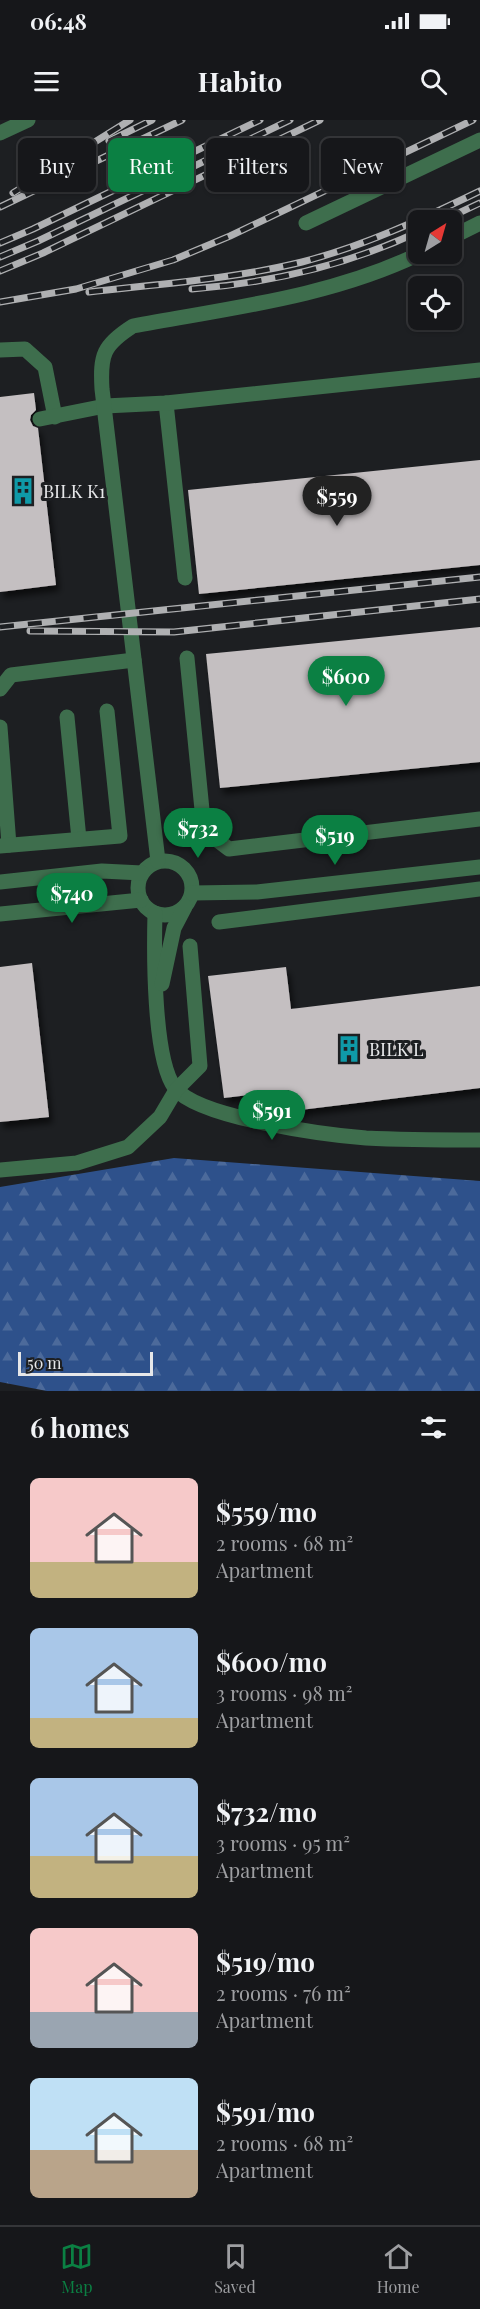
<!DOCTYPE html>
<html lang="en">
<head>
<meta charset="utf-8">
<style>
  body { margin:0; font-family:"Playfair Display",serif; background:#1f2023; color:#f1f3f6; height:100vh; display:flex; flex-direction:column; font-size:22px; white-space:nowrap }
  * { box-sizing:border-box; margin:0 }
  p { font-size:20px; color:#9e9fa2 }
  .icon { flex:none; width:33px; height:33px; fill:none; stroke:currentColor; stroke-width:2; stroke-linecap:round; stroke-linejoin:round }
  .map { position:relative; height:1271px; overflow:hidden }
  .side { display:flex; flex-direction:column; background:#16171a; flex:1 }
  .side>* { flex:none }
  .banner { position:absolute; left:18px; top:18px; width:444px; height:54px; display:flex; gap:12px }
  .needle { width:39px; rotate:37deg }
  .controls { position:absolute; left:408px; top:90px; display:grid; gap:12px }
  .controls a { display:grid; place-items:center; width:54px; height:54px; border-radius:9px; background:#16171a; box-shadow:0 2px 4px #0004,0 0 0 2px #353639; font-size:30px }
  .scale { position:absolute; left:18px; bottom:15px; width:135px; box-sizing:border-box; padding-left:6px; border:3px solid #e6e7e9; border-top:0; font-size:16px; line-height:21px; white-space:nowrap; color:#e6e7e9; -webkit-text-stroke:4px #1d1f22; paint-order:stroke }
  .price { position:absolute; translate:-50% -51px; padding:0 14px; border-radius:21px; background:#0b8043; color:#fff; font-size:20px; line-height:39px; filter:drop-shadow(0 2px 3px #0008) }
  .price::after { content:''; position:absolute; left:50%; top:36px; width:18px; height:14px; margin-left:-9px; background:inherit; clip-path:polygon(0 0,100% 0,50% 100%) }
  .price.selected { background:#222; color:#fff }
  ul { padding:0; list-style:none }
  li { display:flex; align-items:center; gap:18px; height:150px; padding:0 30px }
  li span { display:grid; place-items:center; flex:none; width:168px; height:120px; border-radius:9px; color:#555 }
  li>.icon { margin-inline-start:auto }
  span .icon { width:72px; height:72px; fill:#fffc; stroke-width:1 }
  li b { font-size:26px }
  h2 { display:flex; justify-content:space-between; align-items:center; height:72px; padding:0 30px; font-size:26px }
  .tag { padding:0 21px; border-radius:9px; background:#16171a; box-shadow:0 2px 4px #0004,0 0 0 2px #353639; font-size:21px; line-height:54px }
  .tag.selected { background:#0b8043; color:#fff }
  .status { display:flex; justify-content:space-between; align-items:center; height:42px; padding:0 30px; background:#16171a; direction:ltr }
  .status svg { height:16px; fill:currentColor }
  header { display:flex; justify-content:space-between; align-items:center; height:78px; padding:0 30px; background:#16171a; font-size:27px; font-weight:700 }
  .dock { display:flex; justify-content:space-around; align-items:center; height:84px; border-top:2px solid #353639; background:#16171a; font-size:16px; color:#9e9fa2 }
  .dock a { display:grid; justify-items:center; gap:3px }
  .dock .selected { color:#0b8043 }
  .map>svg:first-child { display:block }
</style>
</head>
<body>
<div class="status"><b>06:48</b><svg viewBox="0 0 49 12"><path d="M0 12V9h3v3zM5 12V6h3v6zM10 12V3h3v9zM15 12V0h3v12zM26 1h20v11H26zM47 4h2v5h-2z"/></svg></div>
<header><svg class="icon" aria-label="menu" viewBox="0 0 24 24"><path d="M4 6h16M4 12h16M4 18h16"/></svg>Habito<svg class="icon" aria-label="search" viewBox="0 0 24 24"><circle cx="10" cy="10" r="6"/><path d="M15 15l6 6"/></svg></header>
<div class="map">
<svg width="480" height="1271" viewBox="0 0 480 1271">
  <defs>
    <pattern id="forest-firs" width="22" height="20" patternUnits="userSpaceOnUse" patternTransform="scale(1.5)"><rect width="22" height="20" fill="#2e518b"/><path d="M5 1l3.5 6h-7zM16 11l3.5 6h-7z" fill="#4c6a9b"/></pattern>
    <filter id="shadow"><feDropShadow dx="3.5" dy="6" stdDeviation="3" flood-color="#0009"/></filter>
  </defs>
  <rect width="100%" height="100%" fill="#1d1f22"/>
  <!-- forest -->
  <polygon fill="url(#forest-firs)" points="174,1038 480,1061 480,1271 47,1271 0,1262 0,1067"/>
  <!-- building -->
  <g fill="#c4bfc1" filter="url(#shadow)">
    <polygon points="34,273 36,290 31,295 30,300 33,306 38,308 56,465 0,472 0,277"/>
    <polygon points="480,340 480,445 199,474 188,370"/>
    <polygon points="480,507 480,642 220,668 206,534"/>
    <polygon points="32,843 49,997 0,1002 0,847"/>
    <polygon points="286,847 291,889 480,866 480,968 292,991 289,970 224,978 208,856"/>
  </g>
  <g fill="none" stroke-linecap="round" stroke-linejoin="round">
    <!-- minor -->
    <g stroke="#3e6e4d" stroke-width="15">
      <polyline points="0,13 28,0"/>
      <polyline points="306,103 480,20"/>
      <polyline points="452,117 480,103"/>
      <polyline points="0,230 25,229 45,247 55,297"/>
      <polyline points="166,283 185,458"/>
      <polyline points="40,299 105,286 166,283 480,250"/>
      <polyline points="187,538 204,710 229,729 480,699"/>
      <polyline points="0,569 11,555 134,540"/>
      <polyline points="67,597 79,719"/>
      <polyline points="0,607 9,725"/>
      <polyline points="0,726 120,716 107,591"/>
      <circle cx="165" cy="768" r="27"/>
      <path d="M158,741L102,269C100,235 103,225 133,206C229,188 330,177 419,134"/>
      <polyline points="0,762 102,751 142,753"/>
      <polyline points="192,773 257,772 480,747"/>
      <path d="M155,793C154,830 153,940 175,968C198,998 327,1015 366,1018C404,1020 442,1020 480,1020"/>
      <polyline points="0,794 141,780"/>
      <polyline points="219,802 480,769"/>
      <polyline points="162,864 174,808 185,787"/>
      <polyline points="0,1050 77,1043 128,1027 160,997 176,970 200,946 190,826"/>
    </g>
    <defs>
      <g id="rail">
        <polyline points="109,21 152,0"/>
        <polyline points="13,73 130,0"/>
        <polyline points="0,87 182,0"/>
        <polyline points="444,100 480,83"/>
        <polyline points="0,123 33,109 260,0"/>
        <polyline points="0,137 38,121 290,0"/>
        <polyline points="0,151 43,133 320,0"/>
        <path d="M192,169C270,163 347,145 418,112"/>
        <path d="M89,172C160,164 233,159 302,142C364,126 422,99 480,71"/>
        <polyline points="0,182 76,169 173,140 230,116 473,0"/>
        <polyline points="0,507 480,457"/>
        <polyline points="30,511 174,512 480,479"/>
      </g>
    </defs>
    <!-- rail casing -->
    <use href="#rail" stroke="#afb0b2" stroke-width="7"/>
    <!-- rail -->
    <use href="#rail" stroke="#1d1f22" stroke-width="4.5" stroke-dasharray="14" stroke-linecap="butt"/>
  </g>
  <!-- icons -->
  <defs>
    <symbol id="building-bare" viewBox="-9 -9 18 18"><path d="M-4-6H4V6H1V3H-1V6H-4ZM-2.5-4.3h1.7v1.8h-1.7ZM.8-4.3h1.7v1.8H.8ZM-2.5-1h1.7V.8h-1.7ZM.8-1h1.7V.8H.8Z" fill="#0f9aa8" stroke="#1d1f22" stroke-width="2.5" paint-order="stroke"/></symbol>
  </defs>
  <g fill-rule="evenodd">
    <use href="#building-bare" x="4" y="352" width="38" height="38"/>
    <use href="#building-bare" x="330" y="910" width="38" height="38"/>
  </g>
  <g text-anchor="middle" dominant-baseline="central" stroke-width="6" stroke-linejoin="round" paint-order="stroke">
    <!-- poi labels -->
    <g font-size="18" fill="#e6e7e9" stroke="#1d1f22" text-anchor="start">
      <text x="43" y="371">BILK K1</text>
      <text x="369" y="929">BILK L</text>
    </g>
  </g>
</svg>
<div class="controls">
<a><svg class="needle" viewBox="-14 -14 28 28"><path d="M0-13l5 13h-10z" fill="#e53935"/><path d="M0 13l5-13h-10z" fill="#9e9fa2"/></svg></a>
<a><svg class="icon" aria-label="locate" viewBox="0 0 24 24"><circle cx="12" cy="12" r="6"/><path d="M12 2v4M12 18v4M2 12h4M18 12h4"/></svg></a>
</div>
<div class="scale">50 m</div>
<b class="price selected" style="left:337px;top:407px">$559</b>
<b class="price" style="left:346px;top:587px">$600</b>
<b class="price" style="left:198px;top:739px">$732</b>
<b class="price" style="left:335px;top:746px">$519</b>
<b class="price" style="left:72px;top:804px">$740</b>
<b class="price" style="left:272px;top:1021px">$591</b>
<div class="banner">
<a class="tag">Buy</a>
<a class="tag selected">Rent</a>
<a class="tag">Filters</a>
<a class="tag">New</a>
</div>
</div>
<section class="side">
<h2>6 homes<svg class="icon" aria-label="filters" viewBox="0 0 24 24"><path d="M4 7h16M4 17h16"/><circle cx="9" cy="7" r="2"/><circle cx="15" cy="17" r="2"/></svg></h2>
<ul>
<li><span style="background:linear-gradient(#f6c9c9 70%,#c2b280 0)"><svg class="icon" aria-label="home" viewBox="0 0 24 24"><path d="M3 11l9-7 9 7M6 9v11h12V9"/></svg></span><div><b>$559/mo</b><p>2 rooms · 68 m²</p><p>Apartment</p></div></li>
<li><span style="background:linear-gradient(#a9c7e8 75%,#c2b280 0)"><svg class="icon" aria-label="home" viewBox="0 0 24 24"><path d="M3 11l9-7 9 7M6 9v11h12V9"/></svg></span><div><b>$600/mo</b><p>3 rooms · 98 m²</p><p>Apartment</p></div></li>
<li><span style="background:linear-gradient(#a9c7e8 65%,#c2b280 0)"><svg class="icon" aria-label="home" viewBox="0 0 24 24"><path d="M3 11l9-7 9 7M6 9v11h12V9"/></svg></span><div><b>$732/mo</b><p>3 rooms · 95 m²</p><p>Apartment</p></div></li>
<li><span style="background:linear-gradient(#f6c9c9 70%,#9aa5b1 0)"><svg class="icon" aria-label="home" viewBox="0 0 24 24"><path d="M3 11l9-7 9 7M6 9v11h12V9"/></svg></span><div><b>$519/mo</b><p>2 rooms · 76 m²</p><p>Apartment</p></div></li>
<li><span style="background:linear-gradient(#bfe0f5 60%,#b9a48a 0)"><svg class="icon" aria-label="home" viewBox="0 0 24 24"><path d="M3 11l9-7 9 7M6 9v11h12V9"/></svg></span><div><b>$591/mo</b><p>2 rooms · 68 m²</p><p>Apartment</p></div></li>
</ul>
</section>
<nav class="dock">
<a class="selected"><svg class="icon" aria-label="map" viewBox="0 0 24 24"><path d="M3 6l6-2 6 2 6-2v14l-6 2-6-2-6 2zM9 4v14M15 6v14"/></svg>Map</a>
<a><svg class="icon" aria-label="saved" viewBox="0 0 24 24"><path d="M7 4h10v16l-5-4-5 4z"/></svg>Saved</a>
<a><svg class="icon" aria-label="home" viewBox="0 0 24 24"><path d="M3 11l9-7 9 7M6 9v11h12V9"/></svg>Home</a>
</nav>
</body>
</html>
